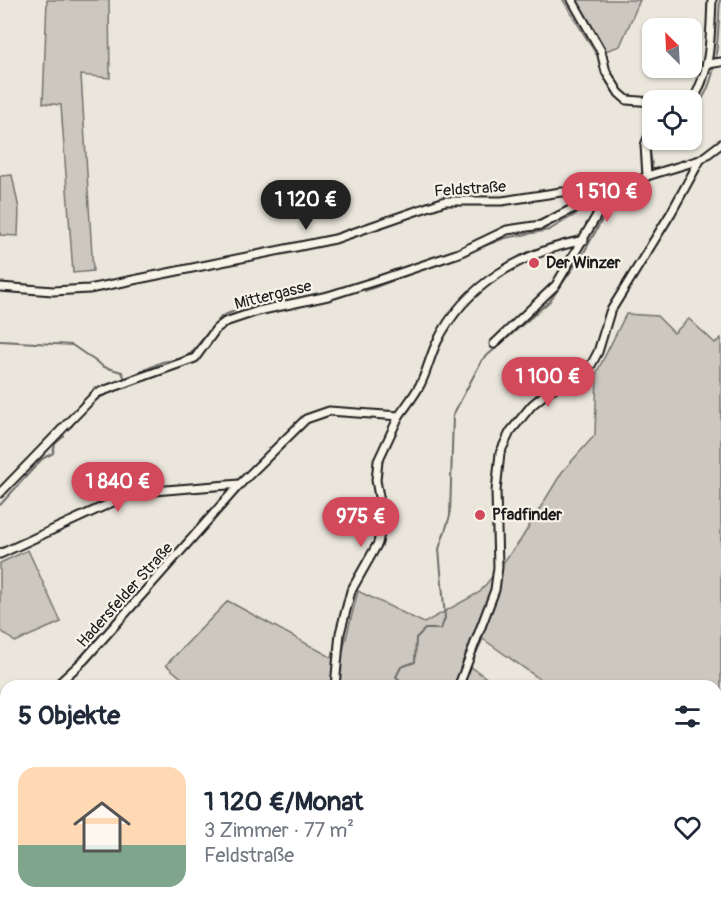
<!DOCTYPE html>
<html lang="de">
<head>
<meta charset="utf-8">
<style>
  body { margin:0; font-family:Pangolin,sans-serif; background:#f6f6f7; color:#1f2937; height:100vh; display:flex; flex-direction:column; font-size:22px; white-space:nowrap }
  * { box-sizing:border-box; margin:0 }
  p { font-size:20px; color:#747a83 }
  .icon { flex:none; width:33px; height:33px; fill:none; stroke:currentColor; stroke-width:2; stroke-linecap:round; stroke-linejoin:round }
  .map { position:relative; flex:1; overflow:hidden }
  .sheet { position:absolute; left:0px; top:680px; width:722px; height:236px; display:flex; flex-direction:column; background:#fff; border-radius:18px 18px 0 0; box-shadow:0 2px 4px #0004 }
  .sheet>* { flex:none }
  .needle { width:39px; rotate:336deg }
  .controls { position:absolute; left:642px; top:18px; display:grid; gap:12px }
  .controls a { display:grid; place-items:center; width:60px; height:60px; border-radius:12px; background:#fff; box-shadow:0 2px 4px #0004; font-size:30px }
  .price { position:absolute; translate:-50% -51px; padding:0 14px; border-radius:21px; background:#d1495b; color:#fff; font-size:20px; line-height:39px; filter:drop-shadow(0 2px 3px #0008) }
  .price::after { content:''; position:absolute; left:50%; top:36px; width:18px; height:14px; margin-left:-9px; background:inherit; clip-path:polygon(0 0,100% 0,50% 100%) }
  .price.current { background:#222; color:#fff }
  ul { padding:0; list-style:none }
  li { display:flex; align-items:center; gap:18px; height:150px; padding:0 18px }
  li span { display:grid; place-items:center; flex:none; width:168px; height:120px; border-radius:18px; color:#555 }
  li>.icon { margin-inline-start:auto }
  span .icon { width:72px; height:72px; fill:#fffc; stroke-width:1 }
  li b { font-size:26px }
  h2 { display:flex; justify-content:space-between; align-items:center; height:72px; padding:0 18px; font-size:26px }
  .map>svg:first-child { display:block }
</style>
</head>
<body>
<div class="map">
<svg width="721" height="914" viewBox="0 0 721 914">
  <rect width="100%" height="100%" fill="#eae6dc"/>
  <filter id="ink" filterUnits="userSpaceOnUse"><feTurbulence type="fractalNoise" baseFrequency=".0167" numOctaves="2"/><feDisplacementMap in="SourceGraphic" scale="12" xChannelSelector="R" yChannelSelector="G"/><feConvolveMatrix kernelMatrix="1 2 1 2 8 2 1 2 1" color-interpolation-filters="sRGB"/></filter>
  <g filter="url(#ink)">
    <!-- green -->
    <g fill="#ccc8c0" stroke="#74726e" stroke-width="1.5">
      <polygon points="47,0 109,0 110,78 81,75 93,271 73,273 61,105 43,103"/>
      <polygon points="563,0 640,0 620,46 596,54"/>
      <polygon points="12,175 19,209 18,236 0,235 0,176"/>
      <polygon points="626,314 657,316 674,333 689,319 715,343 721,338 721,914 182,914 177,909 716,909 716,686 548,685 483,639 470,666 496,685 190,685 166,665 228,601 340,662 358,591 424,623 480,592 520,541 562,472 595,435 597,372"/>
      <polygon points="28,550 61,622 15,642 0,630 0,563"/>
    </g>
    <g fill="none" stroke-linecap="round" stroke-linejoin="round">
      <!-- stream -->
      <g stroke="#6d6c68" stroke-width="2">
        <path d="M692,112C720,84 717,38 720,0"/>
        <polyline points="652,139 650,152 653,172"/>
        <polyline points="365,291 505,238 549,230 590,206"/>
        <polyline points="0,341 72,345 104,367 122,372 125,379 162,362 180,359 191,353 222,316 252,304 305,292"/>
        <polyline points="90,404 111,391"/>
        <polyline points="71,427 82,412"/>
        <polyline points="0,505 42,459 53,453 55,444 64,436"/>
        <polyline points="408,686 396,677 401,667 415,662 416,638 425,629 441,629 445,618 439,549 450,516 453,415 482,360 550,301 583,254 612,202 643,187 651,178"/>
        <polyline points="377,909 378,914"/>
        <polyline points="351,914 353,909"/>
      </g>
      <defs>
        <g id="minor">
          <polyline points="572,0 601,51 606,72 619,93 627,100 652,102"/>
          <polyline points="708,64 721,62"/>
          <path d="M692,102C712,68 710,37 712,0"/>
          <polyline points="647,176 645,145 652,128"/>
          <polyline points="0,287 53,291 89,289 335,239 445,201 502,201 561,192 585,192 600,198"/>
          <polyline points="494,344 556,285 597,215 600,198"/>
          <polyline points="0,493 97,393 195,358 216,329 225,322 258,311 328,296 382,279 459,253 507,230 541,225 572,209 625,190 647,176 700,160 721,144"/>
          <polyline points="0,554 126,496 141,492 240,484"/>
          <polyline points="459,685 495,590 498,567 496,491 500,453 510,432 532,405 550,390 588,371 598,352 610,312 671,213 700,160"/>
          <path d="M56,686L84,660L240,484L306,419L329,411L399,416C406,406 414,396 420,385C427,372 430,356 437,342C465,284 523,252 584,240"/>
          <polyline points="335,686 340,633 351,591 378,543 383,519 376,480 378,461 399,416"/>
          <polyline points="0,741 6,734"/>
          <polyline points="253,914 258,909"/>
        </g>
      </defs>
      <!-- minor casing -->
      <use href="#minor" stroke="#1c1c1c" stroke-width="11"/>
      <!-- minor -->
      <use href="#minor" stroke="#f7f3e8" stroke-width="7"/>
    </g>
  </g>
  <!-- markers -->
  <g fill="#d1495b" stroke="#f7f3e8" stroke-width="2">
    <circle cx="534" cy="263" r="6"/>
    <circle cx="480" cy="515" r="6"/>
  </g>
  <g text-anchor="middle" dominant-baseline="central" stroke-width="4.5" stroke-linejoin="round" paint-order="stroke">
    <!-- street labels -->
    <g font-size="16" fill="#1c1c1c" stroke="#f7f3e8">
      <text transform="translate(470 189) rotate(-4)">Feldstraße</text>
      <text transform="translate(273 295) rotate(-14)">Mittergasse</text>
      <text transform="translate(125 595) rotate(-48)">Hadersfelder Straße</text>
    </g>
    <!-- poi labels -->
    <g font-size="16" font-weight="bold" fill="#1c1c1c" stroke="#f7f3e8" text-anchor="start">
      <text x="546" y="263">Der Winzer</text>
      <text x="492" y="515">Pfadfinder</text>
    </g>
  </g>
</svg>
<div class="controls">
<a><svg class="needle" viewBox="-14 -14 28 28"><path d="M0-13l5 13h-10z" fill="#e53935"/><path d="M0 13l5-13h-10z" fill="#747a83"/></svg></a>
<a><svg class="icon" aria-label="locate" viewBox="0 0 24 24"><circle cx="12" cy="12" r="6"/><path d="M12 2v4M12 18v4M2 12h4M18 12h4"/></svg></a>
</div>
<b class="price" style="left:607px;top:223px">1 510 €</b>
<b class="price current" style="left:306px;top:231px">1 120 €</b>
<b class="price" style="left:548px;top:408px">1 100 €</b>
<b class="price" style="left:118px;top:513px">1 840 €</b>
<b class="price" style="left:361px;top:548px">975 €</b>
<section class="sheet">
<h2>5 Objekte<svg class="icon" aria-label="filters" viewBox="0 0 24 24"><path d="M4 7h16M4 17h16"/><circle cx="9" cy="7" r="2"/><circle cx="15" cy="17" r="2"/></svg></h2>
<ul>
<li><span style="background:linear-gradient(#ffd9b3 65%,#7fa58c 0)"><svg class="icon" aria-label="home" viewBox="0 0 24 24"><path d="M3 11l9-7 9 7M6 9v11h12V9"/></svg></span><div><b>1 120 €/Monat</b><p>3 Zimmer · 77 m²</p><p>Feldstraße</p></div><svg class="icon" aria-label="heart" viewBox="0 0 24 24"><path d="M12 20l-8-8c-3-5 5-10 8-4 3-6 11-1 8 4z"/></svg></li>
</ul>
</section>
</div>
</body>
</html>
